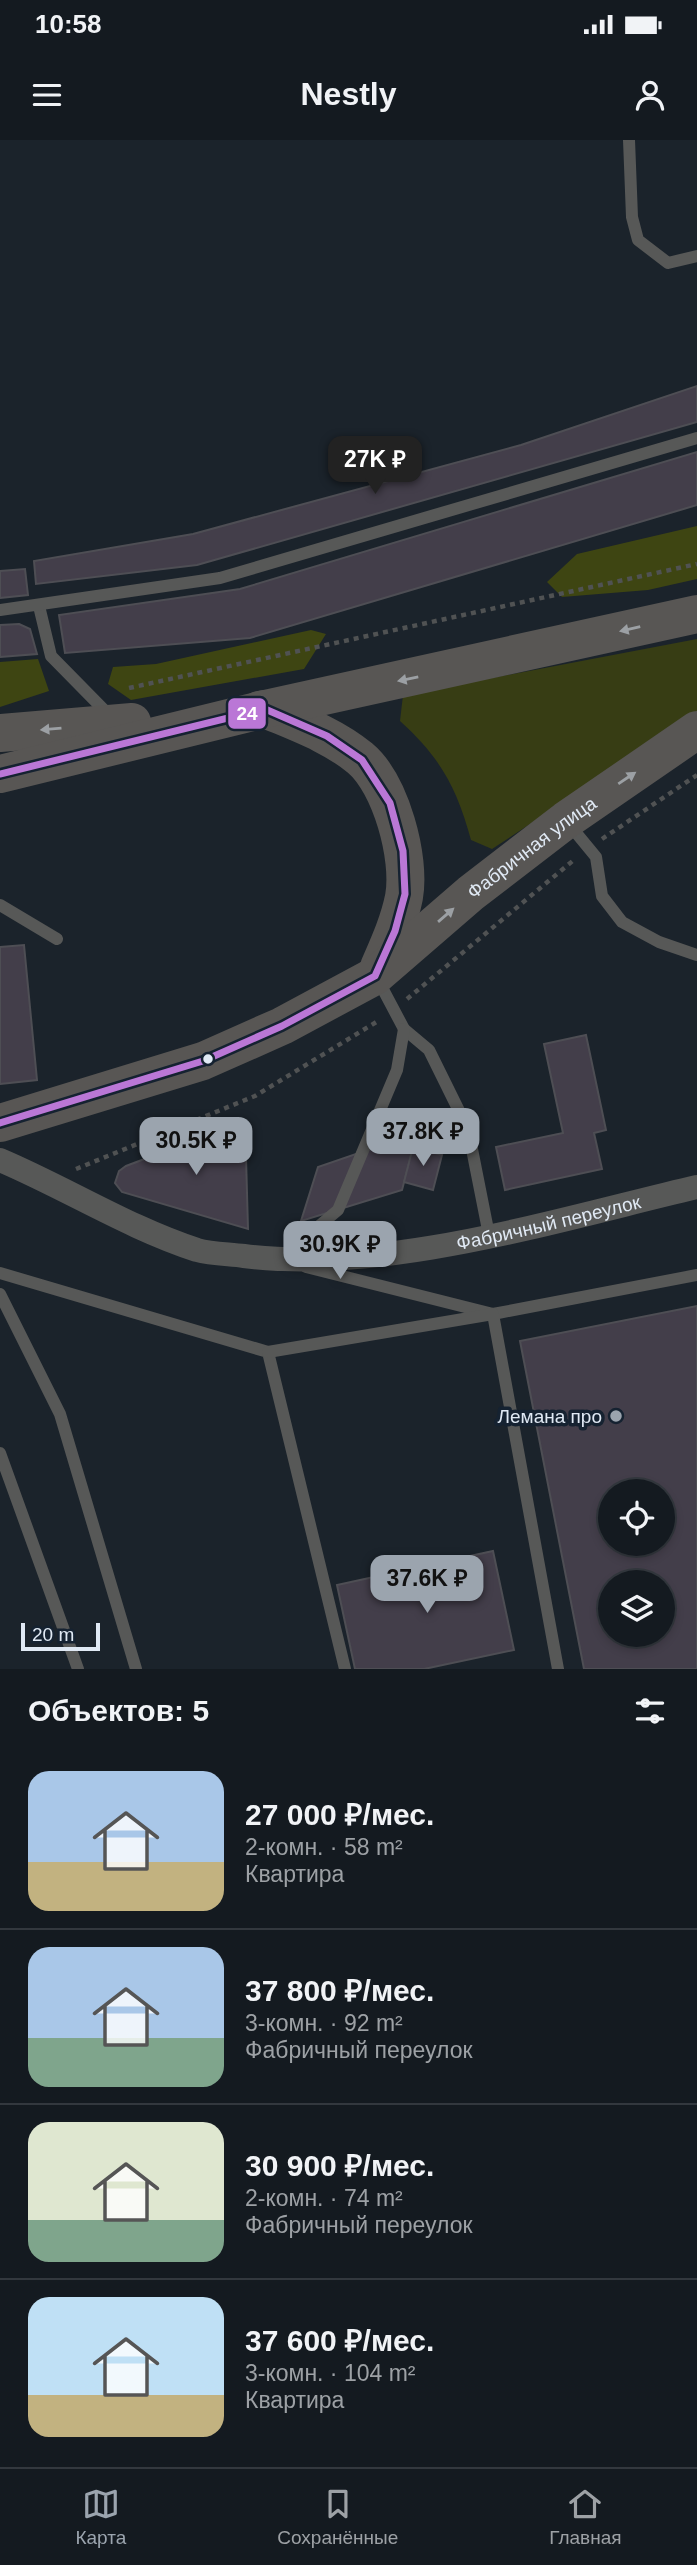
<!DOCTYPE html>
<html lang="ru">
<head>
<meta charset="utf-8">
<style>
  body { margin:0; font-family:Arial,sans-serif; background:#1d2329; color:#f1f3f6; height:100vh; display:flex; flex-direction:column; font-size:26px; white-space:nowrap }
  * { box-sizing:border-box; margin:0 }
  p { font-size:23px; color:#9da1a5 }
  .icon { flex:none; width:38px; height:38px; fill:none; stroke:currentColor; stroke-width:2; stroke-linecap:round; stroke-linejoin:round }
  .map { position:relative; height:1529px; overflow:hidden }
  .panel { display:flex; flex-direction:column; background:#141a20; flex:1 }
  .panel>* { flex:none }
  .tools { position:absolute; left:598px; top:1339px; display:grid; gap:14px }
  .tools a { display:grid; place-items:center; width:77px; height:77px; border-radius:50%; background:#141a20; box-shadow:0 4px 10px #0003,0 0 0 2px #33383e; font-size:35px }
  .scale { position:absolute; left:21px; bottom:18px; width:79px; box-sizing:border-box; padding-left:7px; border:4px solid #e0e9f4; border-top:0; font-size:19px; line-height:24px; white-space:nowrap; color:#e0e9f4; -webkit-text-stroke:5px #152231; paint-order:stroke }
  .price { position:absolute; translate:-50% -60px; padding:0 16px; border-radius:14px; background:#9ba4ae; color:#111; font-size:23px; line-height:46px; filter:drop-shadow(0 2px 4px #0008) }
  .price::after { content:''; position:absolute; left:50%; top:42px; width:21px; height:16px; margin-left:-10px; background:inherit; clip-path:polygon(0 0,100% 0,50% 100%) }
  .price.selected { background:#222; color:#fff }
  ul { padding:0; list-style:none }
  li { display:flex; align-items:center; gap:21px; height:175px; padding:0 28px }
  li+li { border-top:2px solid #33383e }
  li span { display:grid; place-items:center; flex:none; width:196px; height:140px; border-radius:21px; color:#555 }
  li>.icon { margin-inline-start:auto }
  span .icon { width:84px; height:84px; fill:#fffc; stroke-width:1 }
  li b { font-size:30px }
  h2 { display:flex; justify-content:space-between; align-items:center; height:84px; padding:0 28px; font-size:30px }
  .status { display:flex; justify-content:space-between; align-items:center; height:49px; padding:0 35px; background:#141a20; direction:ltr }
  .status svg { height:19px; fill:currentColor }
  header { display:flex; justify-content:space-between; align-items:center; height:91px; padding:0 28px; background:#141a20; font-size:32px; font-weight:600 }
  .menu { display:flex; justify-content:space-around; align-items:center; height:98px; border-top:2px solid #33383e; background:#141a20; font-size:19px; color:#9da1a5 }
  .menu a { display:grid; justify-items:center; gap:4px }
  .menu .selected { color:#9ba4ae }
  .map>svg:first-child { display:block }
</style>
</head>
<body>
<div class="status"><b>10:58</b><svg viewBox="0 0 49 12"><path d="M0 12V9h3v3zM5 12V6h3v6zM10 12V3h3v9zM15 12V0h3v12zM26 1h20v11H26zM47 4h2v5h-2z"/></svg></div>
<header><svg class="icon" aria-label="menu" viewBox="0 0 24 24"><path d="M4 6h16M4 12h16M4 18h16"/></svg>Nestly<svg class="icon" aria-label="person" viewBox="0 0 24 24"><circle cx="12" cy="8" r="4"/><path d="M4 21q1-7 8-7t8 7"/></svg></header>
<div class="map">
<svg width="697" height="1529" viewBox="0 0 697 1529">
  <rect width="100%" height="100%" fill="#1b232b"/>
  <!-- green -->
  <path fill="#373d14" d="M697,499V574L492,709L471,700C457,648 440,617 400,581L403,555Z"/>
  <!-- forest -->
  <g fill="#3e4512">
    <polygon points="697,386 697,439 648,450 562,457 547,442 577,414"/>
    <polygon points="311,490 326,494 304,529 131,560 108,544 113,527 156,524"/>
    <polygon points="38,519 49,551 0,567 0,522"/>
  </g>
  <!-- building -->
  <g fill="#433e4a" stroke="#4e4e54" stroke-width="2" fill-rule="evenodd">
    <polygon points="697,246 697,282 197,425 36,444 34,421 193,394 521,305"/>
    <polygon points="697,312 697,365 250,498 65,513 59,475 240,449"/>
    <polygon points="25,429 28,455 0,458 0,431"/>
    <polygon points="19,484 30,489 37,514 0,517 0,485"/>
    <polygon points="24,805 37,940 0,944 0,807"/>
    <polygon points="586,895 606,990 594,993 602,1029 505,1050 496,1007 563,993 544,904"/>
    <polygon points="245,981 248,1089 122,1052 115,1043 119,1031 126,1026"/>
    <polygon points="417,993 402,1050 301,1081 318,1027"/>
    <polygon points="413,1007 442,1015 433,1050 404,1042"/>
    <path d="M697,1166V1529H584L520,1201ZM611,1351H663V1404H611ZM611,1442H663V1494H611Z"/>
    <polygon points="493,1411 514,1510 424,1529 355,1529 337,1445"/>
  </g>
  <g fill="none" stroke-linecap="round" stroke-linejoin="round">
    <!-- path -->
    <g stroke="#505253" stroke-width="4.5" stroke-dasharray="5 5" stroke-linecap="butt">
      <polyline points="129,548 697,424"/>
      <polyline points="602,699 697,635"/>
      <polyline points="407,859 575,719"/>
      <polyline points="76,1029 255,956 378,881"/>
    </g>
    <!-- lane -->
    <g stroke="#575857" stroke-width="12">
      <polyline points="629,0 632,77 638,100 668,123 697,116"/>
      <polyline points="39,466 51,516 110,576"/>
      <polyline points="0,470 220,438 697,298"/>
      <polyline points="568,683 596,717 602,756 622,782 659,802 697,815"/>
      <polyline points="0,765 57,799"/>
      <polyline points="377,838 404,889 429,910 468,989 489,1095"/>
      <polyline points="281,1118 338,1070 397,930 404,889"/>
      <polyline points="306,1127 493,1174 697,1135"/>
      <polyline points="0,1133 268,1212 345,1529"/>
      <polyline points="0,1154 60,1274 136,1529"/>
      <polyline points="268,1212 493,1174 558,1529"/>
      <polyline points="0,1313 78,1529"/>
    </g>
    <!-- street -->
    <path stroke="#575857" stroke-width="24" id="s1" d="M0,1020C66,1048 129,1088 197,1110C212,1114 229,1114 244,1116C384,1134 560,1079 697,1047"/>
    <!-- primary -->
    <g stroke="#585654" stroke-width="38">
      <path d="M259,570L265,569C298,583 332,595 360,618C391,644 411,718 404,757C399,782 389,804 379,827"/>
      <polyline points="0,593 132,582"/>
      <polyline points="0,634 265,569 697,474"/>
      <path id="s2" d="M0,983L203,921L282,886L375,836L471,753L566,680L697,590"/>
    </g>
    <defs>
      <polyline id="bus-1" points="0,634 265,569 327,596 362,620 390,663 403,711 405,754 395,791 375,836 282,886 203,921 0,983"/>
    </defs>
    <!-- bus-1 casing -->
    <use href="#bus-1" stroke="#152231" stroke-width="12"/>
    <!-- bus-1 -->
    <use href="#bus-1" stroke="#ba77d6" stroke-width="7"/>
  </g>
  <!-- one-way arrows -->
  <defs><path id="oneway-solid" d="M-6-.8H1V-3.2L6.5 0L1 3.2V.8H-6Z" transform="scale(1.75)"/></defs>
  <g fill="#9ca0a4">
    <use href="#oneway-solid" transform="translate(630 489) rotate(167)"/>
    <use href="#oneway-solid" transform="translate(408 539) rotate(168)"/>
    <use href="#oneway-solid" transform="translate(51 589) rotate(175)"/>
    <use href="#oneway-solid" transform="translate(627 638) rotate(-34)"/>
    <use href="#oneway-solid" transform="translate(446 775) rotate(-41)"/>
  </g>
  <!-- markers -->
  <circle fill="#e0e9f4" stroke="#152231" stroke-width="2.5" cx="208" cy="919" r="6"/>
  <circle fill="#9ba4ae" stroke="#152231" stroke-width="2.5" cx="616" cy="1276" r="7"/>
  <g text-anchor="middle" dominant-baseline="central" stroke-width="7" stroke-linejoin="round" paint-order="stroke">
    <!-- street labels -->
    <g font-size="19" fill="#e0e9f4" stroke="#152231">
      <text stroke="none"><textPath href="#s2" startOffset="607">Фабричная улица</textPath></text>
      <text stroke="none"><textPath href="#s1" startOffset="572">Фабричный переулок</textPath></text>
    </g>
    <!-- poi labels -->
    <g font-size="19" fill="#e0e9f4" stroke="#152231" text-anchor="end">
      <text x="602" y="1276">Лемана про</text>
    </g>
  </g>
  <rect stroke="#152231" stroke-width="2.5" x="227" y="557" width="40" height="33" rx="7" fill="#ba77d6"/>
  <g font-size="19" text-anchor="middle" font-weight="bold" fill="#fff">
    <text x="247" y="580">24</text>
  </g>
</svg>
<div class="tools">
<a><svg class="icon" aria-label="locate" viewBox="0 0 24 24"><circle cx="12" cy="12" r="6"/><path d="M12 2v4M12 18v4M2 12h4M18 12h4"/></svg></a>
<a><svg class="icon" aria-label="layers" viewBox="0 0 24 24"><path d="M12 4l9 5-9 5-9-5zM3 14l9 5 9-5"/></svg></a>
</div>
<div class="scale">20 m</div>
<b class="price selected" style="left:375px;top:356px">27K ₽</b>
<b class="price" style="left:423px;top:1028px">37.8K ₽</b>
<b class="price" style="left:196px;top:1037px">30.5K ₽</b>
<b class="price" style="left:340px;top:1141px">30.9K ₽</b>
<b class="price" style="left:427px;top:1475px">37.6K ₽</b>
</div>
<section class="panel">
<h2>Объектов: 5<svg class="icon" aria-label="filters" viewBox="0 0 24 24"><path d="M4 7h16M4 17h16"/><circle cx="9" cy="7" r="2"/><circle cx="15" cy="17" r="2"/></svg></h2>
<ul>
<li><span style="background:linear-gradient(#a9c7e8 65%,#c2b280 0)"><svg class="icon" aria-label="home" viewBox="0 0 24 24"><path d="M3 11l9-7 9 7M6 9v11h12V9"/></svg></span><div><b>27 000 ₽/мес.</b><p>2-комн. · 58 m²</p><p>Квартира</p></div></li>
<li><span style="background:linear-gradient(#a9c7e8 65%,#7fa58c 0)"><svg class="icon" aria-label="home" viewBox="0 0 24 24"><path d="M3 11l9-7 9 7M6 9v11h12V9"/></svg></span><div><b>37 800 ₽/мес.</b><p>3-комн. · 92 m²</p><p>Фабричный переулок</p></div></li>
<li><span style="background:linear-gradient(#dfe7d0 70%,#7fa58c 0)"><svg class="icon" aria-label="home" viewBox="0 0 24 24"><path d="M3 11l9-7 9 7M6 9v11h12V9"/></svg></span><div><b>30 900 ₽/мес.</b><p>2-комн. · 74 m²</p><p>Фабричный переулок</p></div></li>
<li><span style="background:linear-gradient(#bfe0f5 70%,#c2b280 0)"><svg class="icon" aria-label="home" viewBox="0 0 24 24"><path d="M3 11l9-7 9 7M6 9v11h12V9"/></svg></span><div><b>37 600 ₽/мес.</b><p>3-комн. · 104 m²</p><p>Квартира</p></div></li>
</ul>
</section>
<nav class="menu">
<a class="selected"><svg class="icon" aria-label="map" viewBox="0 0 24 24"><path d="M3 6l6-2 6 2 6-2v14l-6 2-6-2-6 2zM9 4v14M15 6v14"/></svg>Карта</a>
<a><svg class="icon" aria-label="saved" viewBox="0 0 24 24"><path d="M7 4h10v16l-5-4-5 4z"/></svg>Сохранённые</a>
<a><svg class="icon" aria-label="home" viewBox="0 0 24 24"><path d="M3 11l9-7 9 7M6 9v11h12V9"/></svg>Главная</a>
</nav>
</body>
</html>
